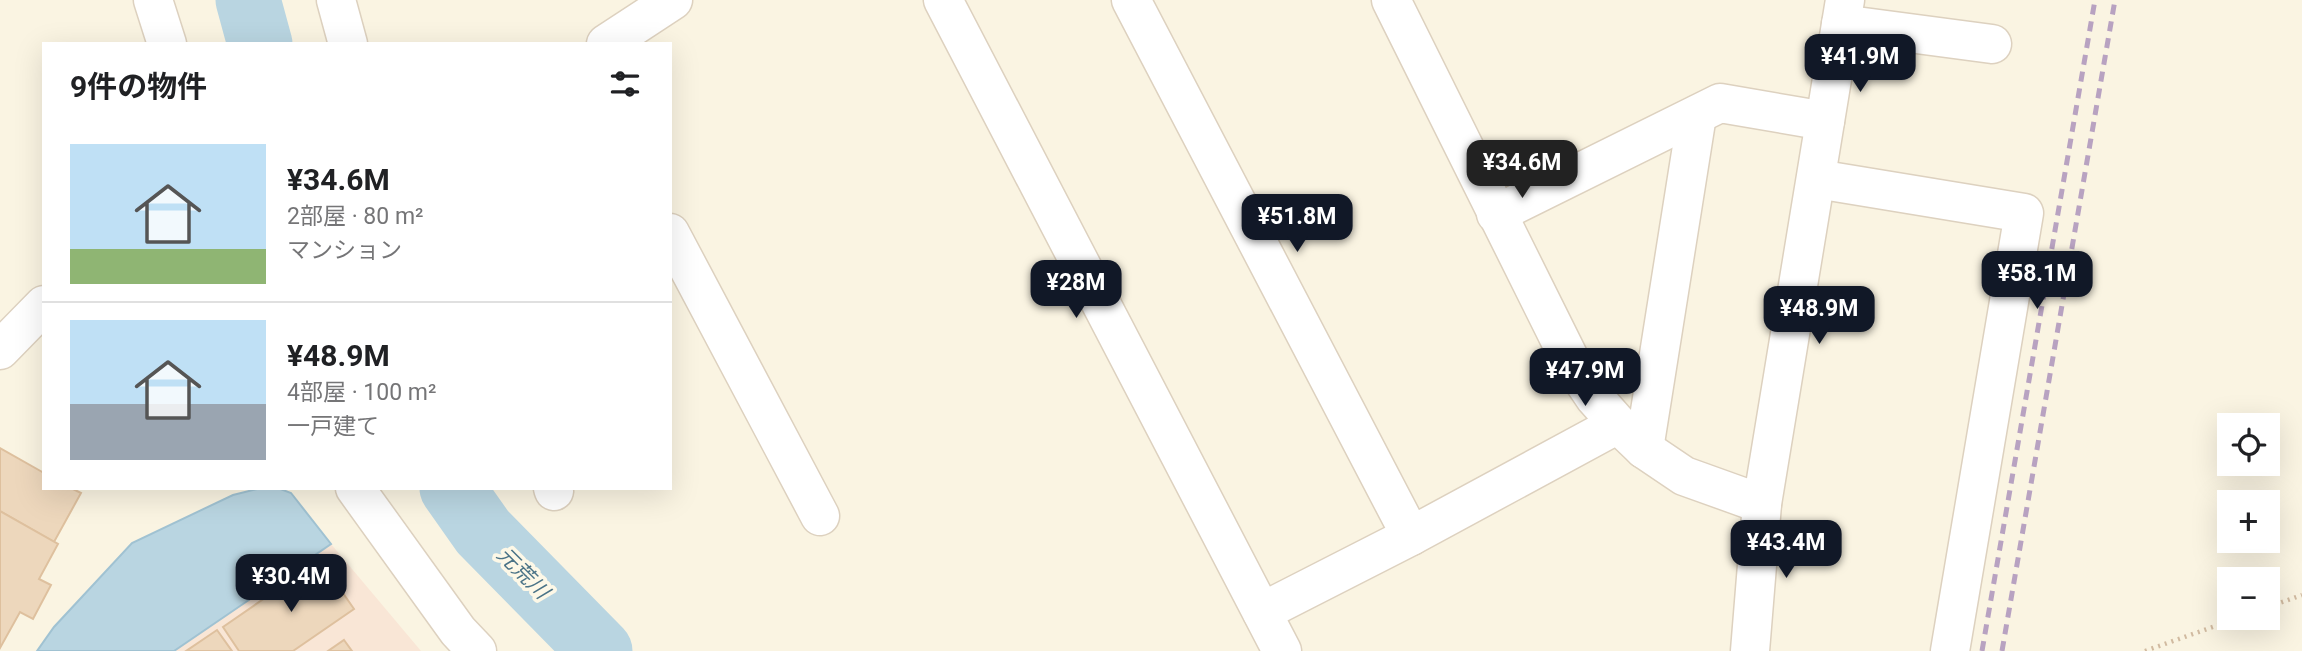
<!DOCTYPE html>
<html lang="ja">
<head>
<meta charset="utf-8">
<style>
  body { margin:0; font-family:Roboto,"Noto Sans JP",sans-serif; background:#f2f2f2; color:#202124; height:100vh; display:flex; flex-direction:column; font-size:26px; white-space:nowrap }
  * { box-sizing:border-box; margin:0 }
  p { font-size:23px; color:#757577 }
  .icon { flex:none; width:38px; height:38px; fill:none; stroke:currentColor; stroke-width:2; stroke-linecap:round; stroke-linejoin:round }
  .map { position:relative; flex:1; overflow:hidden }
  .details { position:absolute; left:42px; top:42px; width:630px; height:448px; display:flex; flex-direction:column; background:#fff; border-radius:0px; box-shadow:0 7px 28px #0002 }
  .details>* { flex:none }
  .controls { position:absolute; left:2217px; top:413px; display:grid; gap:14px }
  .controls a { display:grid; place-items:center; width:63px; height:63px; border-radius:0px; background:#fff; box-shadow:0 7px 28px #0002; font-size:35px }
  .price { position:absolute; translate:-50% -60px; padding:0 16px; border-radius:14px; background:#111827; color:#fff; font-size:23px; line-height:46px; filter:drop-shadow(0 2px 4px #0008) }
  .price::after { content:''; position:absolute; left:50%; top:42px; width:21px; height:16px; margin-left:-10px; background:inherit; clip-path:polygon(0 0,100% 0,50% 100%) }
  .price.on { background:#222; color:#fff }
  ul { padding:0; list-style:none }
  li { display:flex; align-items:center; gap:21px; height:175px; padding:0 28px }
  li+li { border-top:2px solid #e0e0e0 }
  li span { display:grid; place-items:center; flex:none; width:196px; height:140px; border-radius:0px; color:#555 }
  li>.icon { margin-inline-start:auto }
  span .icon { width:84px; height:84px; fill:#fffc; stroke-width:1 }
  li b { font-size:30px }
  h2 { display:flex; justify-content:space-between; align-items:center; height:84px; padding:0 28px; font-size:30px }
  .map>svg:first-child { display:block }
</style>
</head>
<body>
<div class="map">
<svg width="2302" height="651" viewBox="0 0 2302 651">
  <rect width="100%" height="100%" fill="#faf4e2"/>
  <!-- commercial -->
  <polygon fill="#f9e6d6" points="331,544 421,651 174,651"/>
  <!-- water -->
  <polygon fill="#b9d5e1" stroke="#a0c2d2" stroke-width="2" points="261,488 278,488 291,493 331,544 174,651 37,651 54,627 132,543 233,495"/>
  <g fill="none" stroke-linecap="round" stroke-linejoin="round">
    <!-- river -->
    <g stroke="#b9d5e1" stroke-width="65">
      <polyline points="248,0 260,44"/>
      <polyline points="452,488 483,532 600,651"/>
    </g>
  </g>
  <!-- building -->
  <g fill="#edd7bc" stroke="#dec09e" stroke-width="2">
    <polygon points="0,448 44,473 44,488 71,488 81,493 54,542 0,511"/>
    <polygon points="0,511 58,544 39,579 51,585 33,619 20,612 0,648"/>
    <polygon points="320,560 354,609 293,651 239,651 223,627"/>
    <polygon points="217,630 232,651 186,651"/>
    <polygon points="344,640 352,651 328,651"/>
  </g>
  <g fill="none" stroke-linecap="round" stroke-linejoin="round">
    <defs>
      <g id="minor">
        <polyline points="153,0 167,44"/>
        <polyline points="336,0 348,44"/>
        <polyline points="943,0 1282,651"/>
        <polyline points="1131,0 1411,536"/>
        <polyline points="1391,0 1572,364 1595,398 1618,424"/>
        <polyline points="1841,24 1992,44"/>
        <polyline points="606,44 673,0"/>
        <polyline points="1817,179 2024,213 1950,651"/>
        <polyline points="1496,214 1720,103 1825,121"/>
        <polyline points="670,233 820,516"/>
        <polyline points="0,350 44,305"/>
        <polyline points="1644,449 1697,115"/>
        <polyline points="355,488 458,631 477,651"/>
        <polyline points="553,488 554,491"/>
        <polyline points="1262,612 1411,536 1618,424 1644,449 1684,476 1762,504"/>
        <polyline points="1750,651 1762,504 1845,0"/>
      </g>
    </defs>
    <!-- minor casing -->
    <use href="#minor" stroke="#ddd1bf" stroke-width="41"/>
    <!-- path -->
    <g stroke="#d1baa0" stroke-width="4.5" stroke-dasharray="2 5" stroke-linecap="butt">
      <polyline points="2268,607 2302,595"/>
      <polyline points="2145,651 2238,618"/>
    </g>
    <!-- minor -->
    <use href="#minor" stroke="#fff" stroke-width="38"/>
    <!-- rail -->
    <g stroke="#b8a2c1" stroke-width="5" stroke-dasharray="10 7" stroke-linecap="butt">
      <polyline points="1982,651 2095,0"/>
      <polyline points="2002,651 2115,0"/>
    </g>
  </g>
  <g text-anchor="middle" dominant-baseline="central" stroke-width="7" stroke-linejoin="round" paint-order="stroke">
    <!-- water labels -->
    <g font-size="21" font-style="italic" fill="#4a7387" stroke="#fdf8e7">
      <text transform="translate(523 573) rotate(45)">元荒川</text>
    </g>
  </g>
</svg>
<div class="controls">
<a><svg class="icon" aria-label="locate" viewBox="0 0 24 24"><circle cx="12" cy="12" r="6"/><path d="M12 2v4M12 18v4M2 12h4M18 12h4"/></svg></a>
<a>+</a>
<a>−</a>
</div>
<b class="price" style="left:1860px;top:94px">¥41.9M</b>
<b class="price on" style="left:1522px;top:200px">¥34.6M</b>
<b class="price" style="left:1297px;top:254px">¥51.8M</b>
<b class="price" style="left:2037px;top:311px">¥58.1M</b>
<b class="price" style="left:1076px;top:320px">¥28M</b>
<b class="price" style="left:1819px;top:346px">¥48.9M</b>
<b class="price" style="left:1585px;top:408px">¥47.9M</b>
<b class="price" style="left:1786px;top:580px">¥43.4M</b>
<b class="price" style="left:291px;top:614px">¥30.4M</b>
<section class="details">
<h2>9件の物件<svg class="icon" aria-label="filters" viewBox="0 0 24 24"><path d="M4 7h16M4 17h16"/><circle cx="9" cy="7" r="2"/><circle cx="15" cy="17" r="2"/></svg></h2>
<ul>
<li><span style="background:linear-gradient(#bfe0f5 75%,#8fb573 0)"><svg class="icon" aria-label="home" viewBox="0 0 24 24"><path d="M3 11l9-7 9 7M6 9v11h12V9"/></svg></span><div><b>¥34.6M</b><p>2部屋 · 80 m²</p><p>マンション</p></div></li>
<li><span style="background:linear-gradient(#bfe0f5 60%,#9aa5b1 0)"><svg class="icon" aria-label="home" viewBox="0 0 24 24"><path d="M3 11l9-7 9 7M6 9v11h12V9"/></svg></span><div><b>¥48.9M</b><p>4部屋 · 100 m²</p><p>一戸建て</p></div></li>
</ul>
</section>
</div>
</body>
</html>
